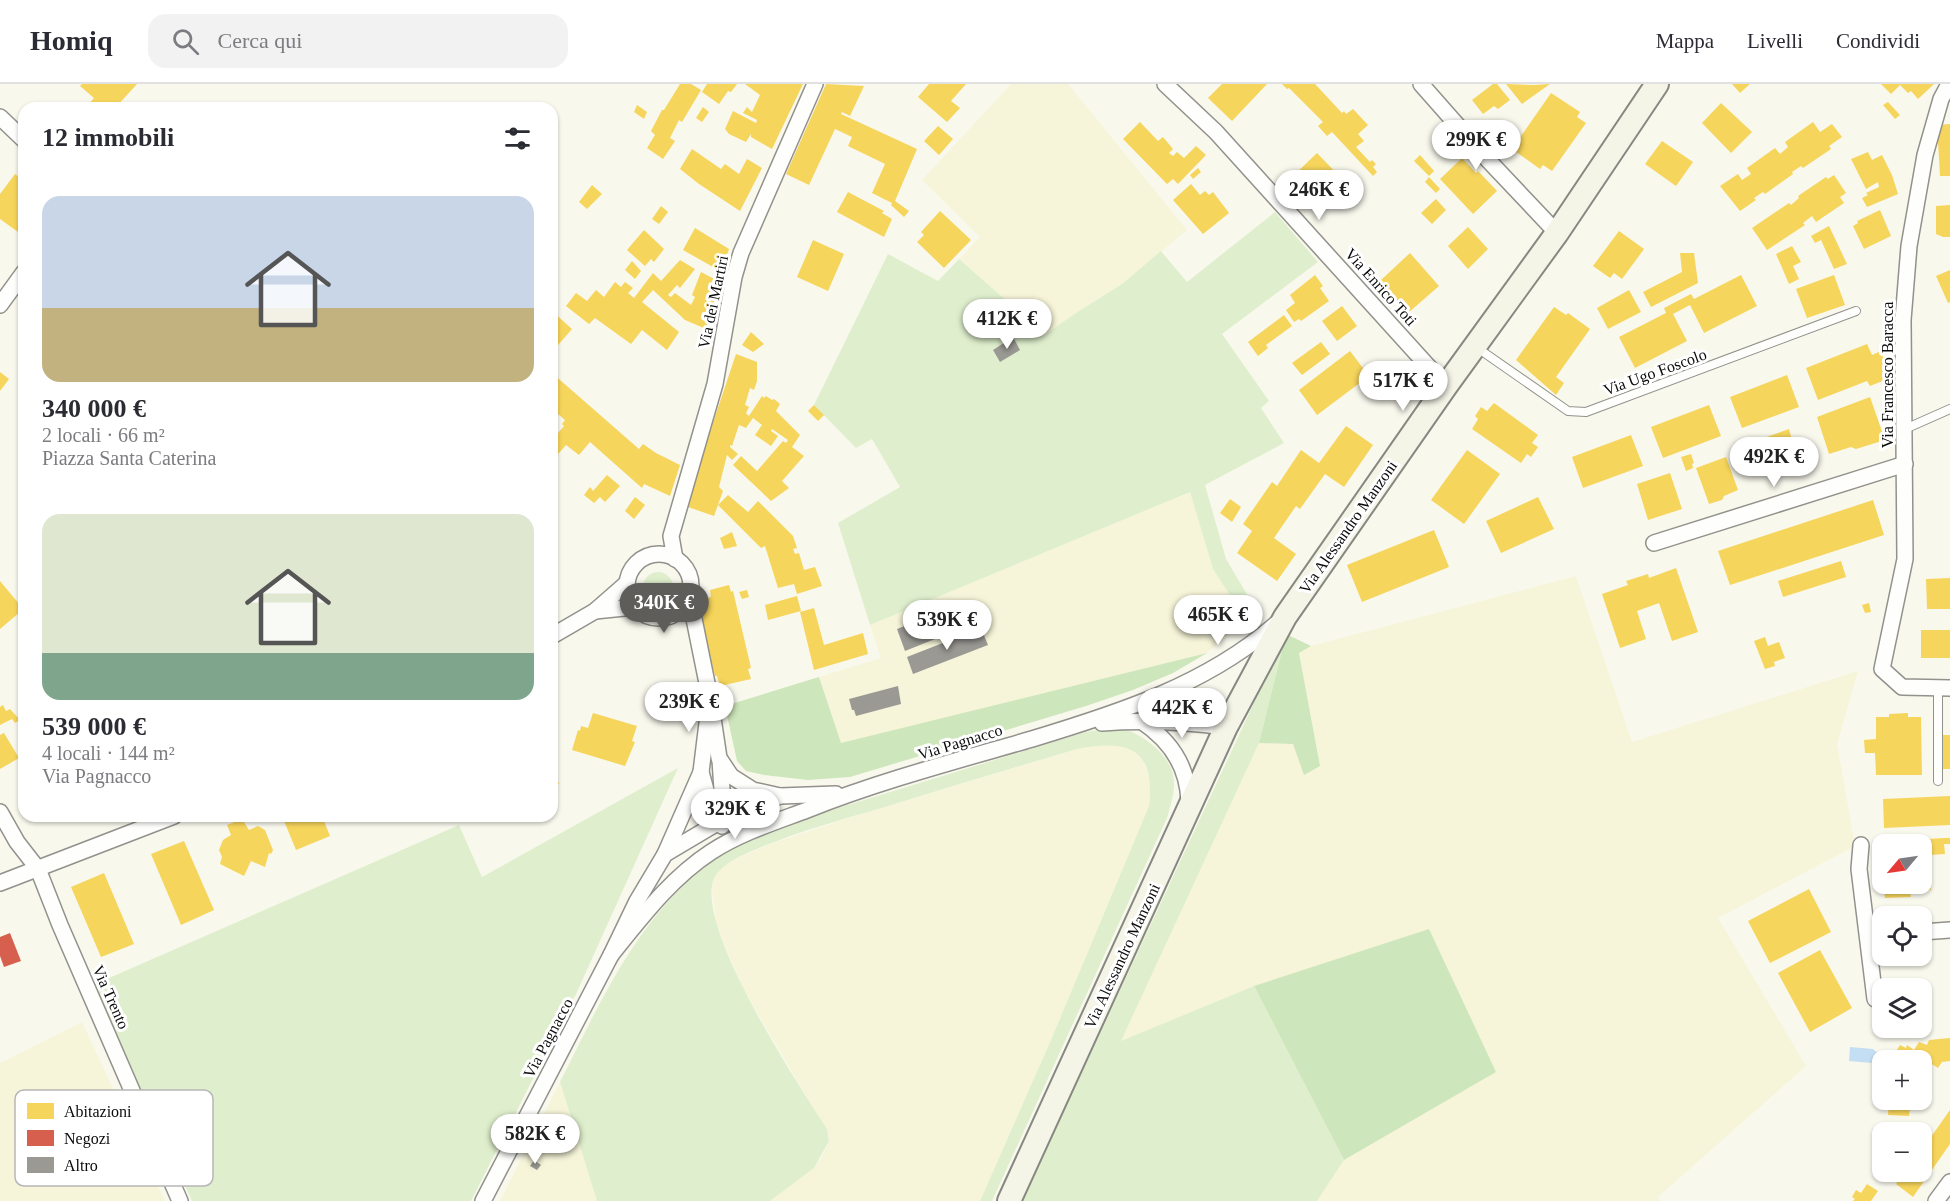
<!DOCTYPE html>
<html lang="it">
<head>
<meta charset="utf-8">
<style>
  body { margin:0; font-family:"Times New Roman",serif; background:#f2f2f3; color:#2b2b33; height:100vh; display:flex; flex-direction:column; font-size:22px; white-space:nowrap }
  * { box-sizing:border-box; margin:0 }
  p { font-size:20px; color:#7c7c81 }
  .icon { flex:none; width:33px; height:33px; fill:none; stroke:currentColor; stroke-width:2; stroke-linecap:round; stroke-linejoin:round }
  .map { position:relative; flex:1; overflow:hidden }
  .details { position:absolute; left:18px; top:18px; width:540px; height:720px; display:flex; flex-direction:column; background:#fff; border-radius:18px; box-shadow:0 2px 4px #0004 }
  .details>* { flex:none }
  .needle { width:39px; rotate:241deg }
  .buttons { position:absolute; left:1872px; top:750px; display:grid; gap:12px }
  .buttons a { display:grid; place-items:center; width:60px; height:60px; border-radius:12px; background:#fff; box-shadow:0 2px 4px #0004; font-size:30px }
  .price { position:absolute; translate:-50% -51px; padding:0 14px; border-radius:21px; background:#fff; color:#222; font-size:20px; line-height:39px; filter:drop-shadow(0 2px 3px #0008) }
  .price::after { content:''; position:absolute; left:50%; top:36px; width:18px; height:14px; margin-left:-9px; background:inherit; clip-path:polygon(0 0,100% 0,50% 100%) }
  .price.selected { background:#5e5d59; color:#fff }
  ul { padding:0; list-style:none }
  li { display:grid; align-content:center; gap:12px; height:318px; padding:0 24px }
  li span { display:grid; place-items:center; height:186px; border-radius:18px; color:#555 }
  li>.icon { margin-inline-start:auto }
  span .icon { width:108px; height:108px; fill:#fffc; stroke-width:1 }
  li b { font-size:26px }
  h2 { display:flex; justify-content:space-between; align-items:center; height:72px; padding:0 24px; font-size:26px }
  header { display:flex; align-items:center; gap:36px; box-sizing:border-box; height:84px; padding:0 30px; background:#fff; border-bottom:2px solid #e1e1e2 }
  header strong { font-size:28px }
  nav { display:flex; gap:33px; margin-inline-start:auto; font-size:21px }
  .search { width:420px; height:54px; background:#f2f2f3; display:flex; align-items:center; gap:15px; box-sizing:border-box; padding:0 21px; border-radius:18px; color:#7c7c81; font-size:22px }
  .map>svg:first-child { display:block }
</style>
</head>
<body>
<header>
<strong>Homiq</strong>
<div class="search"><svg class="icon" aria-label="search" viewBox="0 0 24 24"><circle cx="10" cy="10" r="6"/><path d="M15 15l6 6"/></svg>Cerca qui</div>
<nav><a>Mappa</a><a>Livelli</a><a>Condividi</a></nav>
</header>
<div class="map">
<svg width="1950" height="1117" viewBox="0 0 1950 1117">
  <rect width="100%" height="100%" fill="#f9f8ed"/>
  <!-- farmland -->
  <g fill="#f6f5d9">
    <polygon points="1011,0 1068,0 1187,146 1122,200 1076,229 1043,253 1023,231 959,175 980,153 922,96"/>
    <polygon points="1190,408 1213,485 1246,536 1207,569 841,660 819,593 881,574 870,541"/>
    <polygon points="1576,492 1632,658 1858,587 1837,660 1855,762 1718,834 1806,982 1658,1113 1660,1117 1317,1117 1344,1076 1496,988 1428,846 1254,902 1120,958 1259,659 1293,660 1320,682 1299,568 1311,562"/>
    <polygon points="1102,660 1117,661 1132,666 1141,674 1148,688 1151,703 1149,722 1051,956 980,1117 770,1117 814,1084 822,1073 829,1057 829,1051 744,906 724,860 716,837 712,804 713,794 722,784 738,774 773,759 849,734 1077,665"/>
    <polygon points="82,938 165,1117 0,1117 0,979"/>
    <polygon points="560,998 597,1117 500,1117"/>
  </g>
  <!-- green -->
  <g fill="#dfefcd">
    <polygon points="1275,128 1318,178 1222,250 1269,317 1261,324 1284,359 1205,401 1226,475 1257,527 1246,536 1213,485 1190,408 870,541 838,439 900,403 872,355 856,364 814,321 888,170 938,197 959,175 1023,231 1043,252 1076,229 1122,200 1161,167 1187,198"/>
    <circle cx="658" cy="503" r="15"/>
    <polygon points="1286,550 1259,659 1121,957 1254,902 1344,1076 1317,1117 1022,1117"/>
    <path d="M1123,644C1146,653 1175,673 1174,701C1174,712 1170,723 1167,734L992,1117H980L1051,956L1149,722C1156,664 1127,655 1077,665C1013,684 949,703 885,723C837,737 785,751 739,773C730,778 716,786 713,797C698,848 797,999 827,1045L829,1057L814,1084L770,1117H597L560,998C604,911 643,820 730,765C749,754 769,747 789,739L1086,648L1104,645Z"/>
    <polygon points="678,684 577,908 471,1117 192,1117 93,901 459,741 482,793"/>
  </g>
  <!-- forest -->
  <g fill="#cee6bb">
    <polygon points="1286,550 1311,562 1299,569 1320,682 1304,691 1293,660 1259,659"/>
    <polygon points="1207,569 1173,589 1133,606 1086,622 850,693 808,696 764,691 746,687 737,677 725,622 819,593 841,659"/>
    <polygon points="1429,845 1496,988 1344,1076 1254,902"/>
  </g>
  <!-- water -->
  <polygon fill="#c4def3" points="1850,963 1873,965 1879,970 1877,975 1871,979 1849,977"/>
  <!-- homes -->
  <g fill="#f6d55c">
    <polygon points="82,0 137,0 115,24 85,24 94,14 80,2"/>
    <polygon points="680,0 691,0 701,6 682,38 679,36 670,54 675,57 663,75 647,64 655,51 651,47 662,26 664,26"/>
    <polygon points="707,0 737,0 731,8 728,7 719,20 702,8"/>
    <polygon points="745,0 803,0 772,65 751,53 751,50 746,58 729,50 725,45 733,27 756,39 757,36 743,29 747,23 752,28 760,11"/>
    <polygon points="826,0 864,2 850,32 842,28 841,30 917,65 895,117 909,127 904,133 891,121 892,119 872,109 885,80 848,62 852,53 835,45 809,101 786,90"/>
    <polygon points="929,0 966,0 951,17 960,24 947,38 918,13"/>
    <polygon points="1222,0 1267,0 1232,37 1208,14"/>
    <polygon points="1282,0 1315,0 1342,29 1344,27 1346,30 1353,25 1368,41 1358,50 1364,57 1356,63 1370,78 1372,76 1376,80 1373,83 1377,88 1373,92 1332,48 1327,52 1318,42 1323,38 1289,4 1287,5"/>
    <polygon points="1493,0 1497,0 1510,16 1498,25 1494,22 1483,30 1472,16"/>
    <polygon points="1506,0 1534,1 1550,0 1522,20"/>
    <polygon points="1732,0 1750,0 1740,9"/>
    <polygon points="1881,0 1934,0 1918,15 1911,7 1908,9 1900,1 1891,10"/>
    <polygon points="1551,9 1580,28 1577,33 1586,39 1552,87 1543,81 1540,85 1512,65"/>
    <polygon points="1888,18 1900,31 1895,35 1883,21"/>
    <polygon points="1721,19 1752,48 1731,69 1702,39"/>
    <polygon points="637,21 647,28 644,35 634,28"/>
    <polygon points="703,23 709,28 702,38 696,34"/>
    <polygon points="1140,38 1158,57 1163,53 1173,65 1169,69 1173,72 1177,68 1184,74 1196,62 1206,71 1178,100 1173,95 1167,100 1123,55"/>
    <polygon points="1813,38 1820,48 1832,40 1842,53 1829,62 1831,65 1803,84 1801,82 1792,88 1793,90 1765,110 1763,108 1754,114 1756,116 1740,127 1720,102 1738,90 1742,96 1751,90 1747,84 1775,64 1780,70 1788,63 1785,58"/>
    <polygon points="1950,40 1950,92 1940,92 1937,41"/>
    <polygon points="938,42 953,55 939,71 924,57"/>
    <polygon points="1662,57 1693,78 1676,102 1645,80"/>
    <polygon points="692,65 721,85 725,80 739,90 747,75 762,84 740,127 699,100 680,85"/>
    <polygon points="1868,68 1872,76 1882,71 1892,91 1898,110 1867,123 1862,114 1868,111 1866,109 1879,103 1878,98 1866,105 1851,75"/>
    <polygon points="1317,69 1342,95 1313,123 1289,96"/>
    <polygon points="1420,71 1434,87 1429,92 1414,77"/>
    <polygon points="1462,74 1476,89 1478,87 1497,107 1473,130 1440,95"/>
    <polygon points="1198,84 1201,88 1193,95 1190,91"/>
    <polygon points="15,90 24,97 24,139 18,148 0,135 0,110"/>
    <polygon points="1834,91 1846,109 1840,113 1844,119 1816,138 1812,132 1803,139 1805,141 1767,166 1752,144 1789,119 1791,121 1799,114 1798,112 1826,93 1828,95"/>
    <polygon points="1429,93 1440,105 1436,109 1425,98"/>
    <polygon points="1191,100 1200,111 1205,107 1209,111 1213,108 1229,129 1203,150 1173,116"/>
    <polygon points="592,101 602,110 587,125 579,118"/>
    <polygon points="848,108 884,127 882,129 892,135 884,153 837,128"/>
    <polygon points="1436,115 1446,126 1432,140 1421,129"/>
    <polygon points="1950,121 1950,153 1943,153 1936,150 1936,122"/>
    <polygon points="661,122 668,128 659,140 652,135"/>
    <polygon points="1880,126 1891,152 1864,165 1853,142 1858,139 1857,137"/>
    <polygon points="940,127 971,156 944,184 917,158 924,151 921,148"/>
    <polygon points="1829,142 1847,180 1834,185 1821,156 1815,159 1811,152"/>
    <polygon points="1468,143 1488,165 1468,185 1448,162"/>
    <polygon points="695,144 729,165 722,188 683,166"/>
    <polygon points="644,146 664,165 654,178 651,175 645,182 627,166"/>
    <polygon points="1619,147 1644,165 1622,195 1614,189 1610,194 1593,182"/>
    <polygon points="813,156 844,170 828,207 797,193"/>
    <polygon points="1792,162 1801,178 1793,182 1799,195 1789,200 1776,170"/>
    <polygon points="1410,169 1439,202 1408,229 1380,197"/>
    <polygon points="1680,169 1694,169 1698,199 1651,223 1643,208 1682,188"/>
    <polygon points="680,176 695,185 680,204 677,201 668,211 671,213 675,209 691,221 695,213 692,211 701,188 720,198 706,245 685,236 653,206 642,218 679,248 667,266 642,246 631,260 595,234 589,240 566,222 576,209 587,217 596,206 604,213 615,198 621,203 625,198 633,204 628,209 634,214 653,189 661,197"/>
    <polygon points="632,177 641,187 635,195 625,186"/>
    <polygon points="1950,186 1950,218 1948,219 1936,192"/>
    <polygon points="1315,191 1323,202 1320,204 1329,217 1301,237 1299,235 1294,238 1286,226 1295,219 1290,211"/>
    <polygon points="1741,191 1757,222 1704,249 1690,221 1673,230 1687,257 1635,284 1619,253 1666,229 1664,224 1691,210 1694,215"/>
    <polygon points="1834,191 1845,221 1807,234 1796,205"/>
    <polygon points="1629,206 1641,228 1608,245 1597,224"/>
    <polygon points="1342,222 1357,242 1337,257 1322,237"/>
    <polygon points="1554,223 1566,231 1568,229 1590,245 1556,293 1564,299 1556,311 1516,276"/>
    <polygon points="552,227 572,245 552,268"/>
    <polygon points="1284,231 1292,242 1266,261 1268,264 1258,272 1248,258"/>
    <polygon points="751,248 764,260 753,268 742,261"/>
    <polygon points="1321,258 1330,270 1302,291 1292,279"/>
    <polygon points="1867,260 1872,271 1881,267 1887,285 1882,288 1885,296 1870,302 1867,297 1818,316 1806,284"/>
    <polygon points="1350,267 1369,292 1317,331 1299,306"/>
    <polygon points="736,270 757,278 757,297 754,306 750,304 745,321 749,323 746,329 749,332 762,312 764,314 766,312 772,316 774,315 780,320 776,327 800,351 792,363 804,372 782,397 789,404 771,417 733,381 741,372 757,387 783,357 786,359 788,356 772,345 771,347 778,352 771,362 755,351 762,341 753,334 746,344 739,341 732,362 730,361 730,363 738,370 732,376 727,371 719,403 723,407 714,432 685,422"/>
    <polygon points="0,288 9,295 0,307"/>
    <polygon points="552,289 639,365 643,360 656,369 680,381 670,412 644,400 642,404 590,358 579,371 566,361 552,377 552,356 564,342 562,340 565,336 552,325"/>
    <polygon points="1787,291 1799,323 1742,344 1730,313"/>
    <polygon points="1870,313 1885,356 1856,365 1851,363 1829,370 1817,333"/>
    <polygon points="1494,319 1538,351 1532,359 1538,363 1531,373 1527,370 1521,379 1472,345 1478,335 1475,332 1481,323 1487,327"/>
    <polygon points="814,321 824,331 818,337 808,327"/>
    <polygon points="1709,321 1721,352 1663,374 1651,343"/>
    <polygon points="1346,342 1373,361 1344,403 1325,390 1300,425 1296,422 1274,454 1296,470 1277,497 1237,469 1252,447 1243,440 1272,398 1277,402 1301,366 1319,379"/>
    <polygon points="1789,345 1792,356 1795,356 1804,382 1770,393 1758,356"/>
    <polygon points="1631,351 1643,382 1583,404 1572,373"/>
    <polygon points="1467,366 1500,390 1464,440 1431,416"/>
    <polygon points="1691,370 1694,379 1692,380 1693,384 1686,387 1681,373"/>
    <polygon points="1726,373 1738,406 1724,412 1722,416 1709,420 1696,384"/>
    <polygon points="1670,389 1682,425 1648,436 1637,400"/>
    <polygon points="607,391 620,402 605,418 600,413 594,419 584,411 590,403 593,407"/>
    <polygon points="728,411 748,428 758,417 793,452 797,464 793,465 795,470 799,469 804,486 815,483 822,502 797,510 794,500 778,504 765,462 761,464 718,421"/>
    <polygon points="635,413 645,421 634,435 625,427"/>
    <polygon points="1538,413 1554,445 1501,469 1486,437"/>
    <polygon points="1230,415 1241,423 1232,438 1220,429"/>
    <polygon points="1873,416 1884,451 1730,501 1718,467"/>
    <polygon points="1434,446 1449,483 1362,518 1347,481"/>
    <polygon points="732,448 737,462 724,465 720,454"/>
    <polygon points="1841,477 1846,493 1783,513 1778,497"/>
    <polygon points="1676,484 1698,548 1672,557 1659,519 1637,527 1646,555 1620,564 1602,510 1628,501 1626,497 1648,490 1649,494"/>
    <polygon points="1950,494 1950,525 1927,525 1926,495"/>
    <polygon points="0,497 20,521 20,528 0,545"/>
    <polygon points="729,501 731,508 733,507 751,584 748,585 751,595 720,602 717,592 715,592 696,516 711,513 710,506"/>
    <polygon points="747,506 749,513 742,515 739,508"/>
    <polygon points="797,512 801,527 768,536 765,521"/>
    <polygon points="1869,519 1871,528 1865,529 1862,521"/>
    <polygon points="814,524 824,561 863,549 868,570 814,586 800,528"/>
    <rect x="1921" y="546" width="29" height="28"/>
    <polygon points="1765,553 1768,562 1779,558 1785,574 1774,578 1775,582 1765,585 1754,557"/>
    <polygon points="24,560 24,573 18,565"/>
    <polygon points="3,621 6,627 10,625 20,636 15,639 12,635 0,641 0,623"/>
    <polygon points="593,629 637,642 632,657 635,658 625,682 572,666 578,646 580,647 581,642 588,644"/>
    <polygon points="1908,629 1908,633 1921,633 1922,691 1876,691 1875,669 1865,669 1864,656 1876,655 1876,633 1889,633 1889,630"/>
    <polygon points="4,649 19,674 0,685 0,651"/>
    <rect x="1943" y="651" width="7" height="34"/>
    <polygon points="552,685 559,700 552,703"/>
    <polygon points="1950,712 1950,741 1884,744 1883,715"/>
    <polygon points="282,732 322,732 330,752 296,766"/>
    <polygon points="242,735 249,746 258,742 265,746 273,766 271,770 269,769 265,783 251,777 244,792 220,780 222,773 219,766 223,756 231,751 227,741"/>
    <polygon points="1944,754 1950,754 1950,760 1944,760 1945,770 1929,771 1928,755"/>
    <polygon points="184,757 214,826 181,841 151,770"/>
    <polygon points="1927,777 1931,806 1910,809 1911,813 1885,814 1883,800 1922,800 1922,778"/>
    <polygon points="104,789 134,860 101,873 71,803"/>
    <polygon points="1809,805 1831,848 1770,879 1748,837"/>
    <polygon points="1820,866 1852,924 1810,948 1778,889"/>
    <polygon points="1950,954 1950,977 1942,978 1938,984 1927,977 1922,985 1922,976 1901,976 1893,972 1900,961 1906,964 1907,961 1914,966 1919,958 1927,961 1929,956"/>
    <polygon points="1889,1016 1911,1016 1909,1032 1888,1031"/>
    <polygon points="1950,1026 1950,1060 1913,1113 1896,1100 1905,1088 1922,1088 1922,1057 1926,1060"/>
    <polygon points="1901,1042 1910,1048 1896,1048"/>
    <polygon points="1867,1100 1878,1107 1871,1117 1853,1117 1855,1115 1852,1113 1856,1106 1861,1109"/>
  </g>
  <!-- shops -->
  <polygon fill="#d6604d" points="10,849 21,877 4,883 0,872 0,853"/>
  <!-- building -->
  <g fill="#9b9994">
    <polygon points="1013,253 1020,266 1000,278 993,266"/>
    <polygon points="967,517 975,539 905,567 897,545"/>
    <polygon points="981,544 988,561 913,590 907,573"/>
    <polygon points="898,602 901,620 856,632 854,626 852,626 849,615"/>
    <polygon points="534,1076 541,1081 537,1086 530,1082"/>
  </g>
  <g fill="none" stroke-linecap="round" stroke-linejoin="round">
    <defs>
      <g id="lane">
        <polyline points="1476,263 1568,327 1586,328 1856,227"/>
        <polyline points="1905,345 1950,325"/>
        <polyline points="1938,604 1938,697"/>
      </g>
      <g id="street">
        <polyline points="1165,0 1216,48 1446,302"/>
        <polyline points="1421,0 1488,76 1557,149"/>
        <polyline points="1949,0 1941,15 1925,71 1909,162 1903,236 1905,475 1882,585 1902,603 1950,604"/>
        <polyline points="0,33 24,56"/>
        <polyline points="0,221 24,188"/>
        <polyline points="1654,459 1905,380"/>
        <circle cx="659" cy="502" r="32"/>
        <polyline points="675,475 671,452 715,300 734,193 741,169 815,0"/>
        <polyline points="689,510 710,614 719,674 731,692 753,706 780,712 836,710"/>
        <polyline points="595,527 634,523"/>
        <polyline points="552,552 595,527 627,499"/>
        <path d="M1163,611C1188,614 1207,628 1226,643"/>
        <path d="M1141,637C1170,656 1188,682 1189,718"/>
        <path d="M1102,639C1144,636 1185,638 1226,643"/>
        <polyline points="720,676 724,735 722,742"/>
        <polyline points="701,688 709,717 725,735"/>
        <polyline points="0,728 17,758 38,785 60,841 180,1117"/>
        <polyline points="1861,761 1859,785 1875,915"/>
        <polyline points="665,770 701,688 708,631"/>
        <polyline points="0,799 174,732"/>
        <polyline points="1922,848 1950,846"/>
        <path d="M611,871C641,834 671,794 711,768C740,749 775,738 807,726C880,697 956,677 1032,655C1118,629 1206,601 1276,540"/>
        <polyline points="483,1117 611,871 637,817 665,770 724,735 780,712"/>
        <polyline points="1936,1117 1950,1098"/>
      </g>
      <polyline id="secondary" points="1009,1117 1226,643 1285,533 1446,302 1557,149 1657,0"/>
    </defs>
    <!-- lane casing -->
    <use href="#lane" stroke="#92918c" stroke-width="10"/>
    <!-- street casing -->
    <use href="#street" stroke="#92918c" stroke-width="18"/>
    <!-- secondary casing -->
    <use href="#secondary" stroke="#888883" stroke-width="26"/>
    <!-- lane -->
    <use href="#lane" stroke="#fefefc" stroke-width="8"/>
    <!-- street -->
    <use href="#street" stroke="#fefefc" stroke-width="15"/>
    <!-- secondary -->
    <use href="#secondary" stroke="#f4f4e7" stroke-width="22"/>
  </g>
  <g text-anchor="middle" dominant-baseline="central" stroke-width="6" stroke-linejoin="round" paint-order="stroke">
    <!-- street labels -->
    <g font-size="16" fill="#0a0a0a" stroke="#fff">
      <text transform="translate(1381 203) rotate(48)">Via Enrico Toti</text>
      <text transform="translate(713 218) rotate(-78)">Via dei Martiri</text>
      <text transform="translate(1655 288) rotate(-20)">Via Ugo Foscolo</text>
      <text transform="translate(1887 291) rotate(-90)">Via Francesco Baracca</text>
      <text transform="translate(1348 443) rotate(-55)">Via Alessandro Manzoni</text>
      <text transform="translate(960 658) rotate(-17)">Via Pagnacco</text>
      <text transform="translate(1122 872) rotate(-65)">Via Alessandro Manzoni</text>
      <text transform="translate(111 913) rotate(66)">Via Trento</text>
      <text transform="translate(548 954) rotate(-62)">Via Pagnacco</text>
    </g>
  </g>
  <!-- legend -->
  <rect x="15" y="1006" width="198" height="96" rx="9" fill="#fff" stroke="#b6b6b6" stroke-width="1.5"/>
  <rect x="27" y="1019" width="27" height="16" fill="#f6d55c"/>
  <rect x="27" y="1046" width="27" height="16" fill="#d6604d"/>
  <rect x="27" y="1073" width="27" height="16" fill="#9b9994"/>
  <g font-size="16" fill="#0a0a0a">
    <text x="64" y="1033">Abitazioni</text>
    <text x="64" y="1060">Negozi</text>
    <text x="64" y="1087">Altro</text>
  </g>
</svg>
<div class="buttons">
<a><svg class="needle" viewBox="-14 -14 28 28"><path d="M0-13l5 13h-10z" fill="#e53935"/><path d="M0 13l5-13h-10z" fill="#7c7c81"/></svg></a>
<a><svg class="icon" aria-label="locate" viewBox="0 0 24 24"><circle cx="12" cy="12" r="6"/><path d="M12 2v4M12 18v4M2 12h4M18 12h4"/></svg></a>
<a><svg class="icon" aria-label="layers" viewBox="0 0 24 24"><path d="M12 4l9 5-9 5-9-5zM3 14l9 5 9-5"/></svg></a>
<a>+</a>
<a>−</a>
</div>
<b class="price" style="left:1476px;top:87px">299K €</b>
<b class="price" style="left:1319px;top:137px">246K €</b>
<b class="price" style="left:1007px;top:266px">412K €</b>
<b class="price" style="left:1403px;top:328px">517K €</b>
<b class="price" style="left:1774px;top:404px">492K €</b>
<b class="price selected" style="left:664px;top:550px">340K €</b>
<b class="price" style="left:1218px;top:562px">465K €</b>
<b class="price" style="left:947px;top:567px">539K €</b>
<b class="price" style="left:689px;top:649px">239K €</b>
<b class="price" style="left:1182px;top:655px">442K €</b>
<b class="price" style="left:735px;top:756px">329K €</b>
<b class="price" style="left:535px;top:1081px">582K €</b>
<section class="details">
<h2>12 immobili<svg class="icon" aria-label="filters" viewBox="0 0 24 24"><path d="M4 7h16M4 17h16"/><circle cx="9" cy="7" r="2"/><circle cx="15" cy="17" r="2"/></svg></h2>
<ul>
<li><span style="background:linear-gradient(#c9d6e8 60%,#c2b280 0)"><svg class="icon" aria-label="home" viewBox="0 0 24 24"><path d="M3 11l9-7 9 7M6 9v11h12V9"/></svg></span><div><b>340 000 €</b><p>2 locali · 66 m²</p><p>Piazza Santa Caterina</p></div></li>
<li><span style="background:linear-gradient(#dfe7d0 75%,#7fa58c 0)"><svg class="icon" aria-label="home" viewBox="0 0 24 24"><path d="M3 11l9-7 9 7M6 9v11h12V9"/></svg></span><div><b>539 000 €</b><p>4 locali · 144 m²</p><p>Via Pagnacco</p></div></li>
</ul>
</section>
</div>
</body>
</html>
